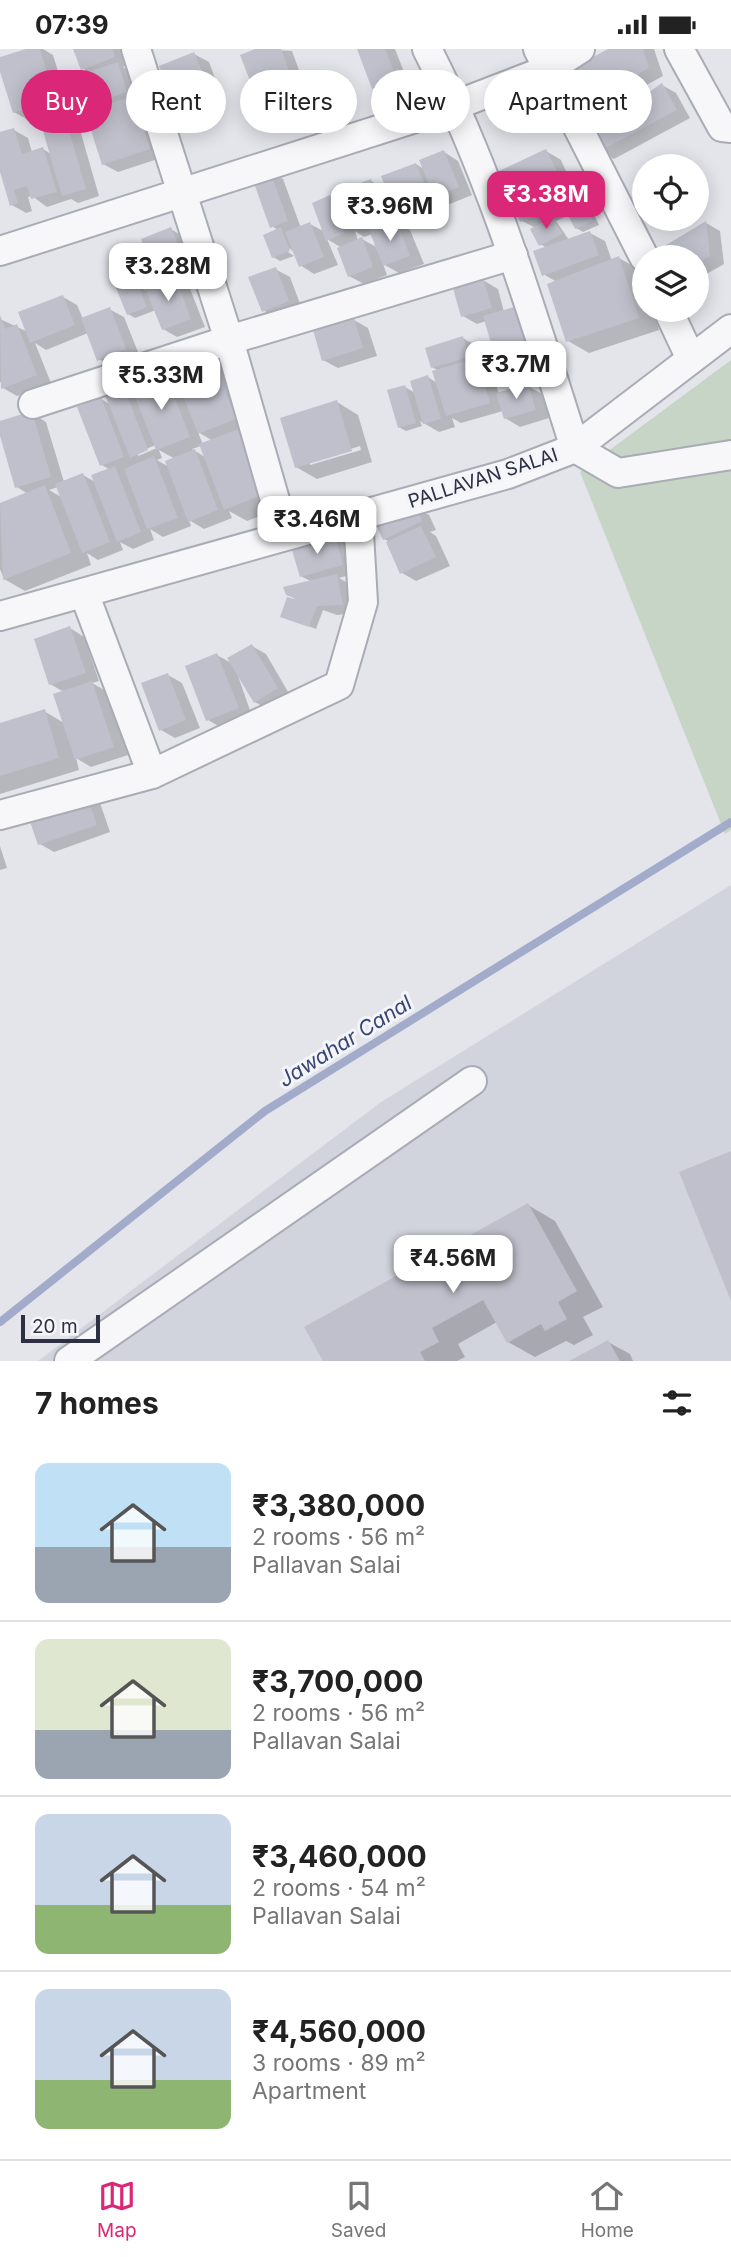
<!DOCTYPE html>
<html lang="en">
<head>
<meta charset="utf-8">
<style>
  body { margin:0; font-family:Inter,sans-serif; background:#f6f6f6; color:#222; height:100vh; display:flex; flex-direction:column; font-size:26px; white-space:nowrap }
  * { box-sizing:border-box; margin:0 }
  p { font-size:23px; color:#767676 }
  .icon { flex:none; width:38px; height:38px; fill:none; stroke:currentColor; stroke-width:2; stroke-linecap:round; stroke-linejoin:round }
  .map { position:relative; height:1312px; overflow:hidden }
  .panel { display:flex; flex-direction:column; background:#fff; flex:1 }
  .panel>* { flex:none }
  .hud { position:absolute; left:21px; top:21px; width:690px; height:63px; display:flex; gap:14px }
  .buttons { position:absolute; left:632px; top:105px; display:grid; gap:14px }
  .buttons a { display:grid; place-items:center; width:77px; height:77px; border-radius:50%; background:#fff; box-shadow:0 4px 18px #0003; font-size:35px }
  .scale { position:absolute; left:21px; bottom:18px; width:79px; box-sizing:border-box; padding-left:7px; border:4px solid #2d2f43; border-top:0; font-size:19px; line-height:24px; white-space:nowrap; color:#2d2f43; -webkit-text-stroke:5px #f4f5f8; paint-order:stroke }
  .price { position:absolute; translate:-50% -60px; padding:0 16px; border-radius:14px; background:#fff; color:#222; font-size:23px; line-height:46px; filter:drop-shadow(0 2px 4px #0008) }
  .price::after { content:''; position:absolute; left:50%; top:42px; width:21px; height:16px; margin-left:-10px; background:inherit; clip-path:polygon(0 0,100% 0,50% 100%) }
  .price.on { background:#db2777; color:#fff }
  ul { padding:0; list-style:none }
  li { display:flex; align-items:center; gap:21px; height:175px; padding:0 35px }
  li+li { border-top:2px solid #e0e0e0 }
  li span { display:grid; place-items:center; flex:none; width:196px; height:140px; border-radius:14px; color:#555 }
  li>.icon { margin-inline-start:auto }
  span .icon { width:84px; height:84px; fill:#fffc; stroke-width:1 }
  li b { font-size:30px }
  h2 { display:flex; justify-content:space-between; align-items:center; height:84px; padding:0 35px; font-size:30px }
  .chip { padding:0 24px; border-radius:32px; background:#fff; box-shadow:0 4px 18px #0003; font-size:24px; line-height:63px }
  .chip.on { background:#db2777; color:#fff }
  .status { display:flex; justify-content:space-between; align-items:center; height:49px; padding:0 35px; background:#fff; direction:ltr }
  .status svg { height:19px; fill:currentColor }
  .menu { display:flex; justify-content:space-around; align-items:center; height:98px; border-top:2px solid #e0e0e0; background:#fff; font-size:19px; color:#767676 }
  .menu a { display:grid; justify-items:center; gap:4px }
  .menu .on { color:#db2777 }
  .map>svg:first-child { display:block }
</style>
</head>
<body>
<div class="status"><b>07:39</b><svg viewBox="0 0 49 12"><path d="M0 12V9h3v3zM5 12V6h3v6zM10 12V3h3v9zM15 12V0h3v12zM26 1h20v11H26zM47 4h2v5h-2z"/></svg></div>
<div class="map">
<svg width="731" height="1312" viewBox="0 0 731 1312">
  <rect width="100%" height="100%" fill="#e4e5eb"/>
  <!-- built -->
  <polygon fill="#d2d4dd" points="731,836 731,1312 38,1312 381,1053"/>
  <!-- green -->
  <polygon fill="#c6d5c6" points="731,311 731,781 725,785 580,423"/>
  <!-- shadow -->
  <g fill="#0003" fill-rule="evenodd">
    <polygon points="31,0 43,0 53,6 69,58 63,60 76,67 99,147 78,154 71,150 47,158 32,147 28,148 32,162 26,164 12,156 0,117 0,85 14,81 28,89 32,103 43,100 51,105 40,67 28,71 14,63 0,10"/>
    <polygon points="75,0 123,0 129,16 123,18 133,24 164,108 118,123 103,115 101,59 92,54 90,24 82,19"/>
    <polygon points="260,0 292,2 315,65 280,77 266,69"/>
    <polygon points="359,0 395,0 410,38 388,47 374,39"/>
    <polygon points="612,0 654,0 663,27 597,63 583,55"/>
    <polygon points="194,5 209,13 220,43 188,56 173,47"/>
    <polygon points="662,36 676,44 690,69 614,110 600,102"/>
    <polygon points="546,102 561,111 570,131 557,137 569,144 576,159 584,155 591,159 599,176 583,183 576,179 570,166 556,172 569,191 590,184 605,192 612,212 619,209 640,221 644,234 644,261 653,261 659,281 589,304 568,292 557,233 543,225 547,199 540,195 536,179 522,172 520,150 509,144"/>
    <path d="M444,103L458,112L472,146L450,155L440,150L443,156L411,169L392,158L398,174L410,181L424,215L399,224L383,215L387,226L364,235L349,227L342,199L327,190L338,216L314,225L300,216L295,203L284,196L282,199L294,207L280,212L273,208L278,181L272,177L269,122L283,130L301,179L310,175L325,183L330,148L340,154L371,132L389,142L416,115L425,121ZM355,182L364,188L372,185L378,199L362,190L358,192Z"/>
    <polygon points="706,174 720,182 724,215 696,231 696,208 659,208 656,204"/>
    <polygon points="171,180 185,189 197,219 174,228 189,237 205,278 177,288 163,280 156,261 135,269 128,265 136,232 145,241 170,230 155,222"/>
    <polygon points="275,220 290,228 302,260 278,270 263,261"/>
    <polygon points="483,231 498,240 504,263 514,260 528,268 538,300 509,309 495,300 486,272 477,275 463,267"/>
    <polygon points="63,248 77,256 83,270 109,260 124,268 140,308 113,319 99,310 88,284 46,301 35,294 51,334 17,347 3,339 0,332 0,270 28,283"/>
    <polygon points="354,271 368,279 377,307 338,319 323,311"/>
    <polygon points="463,289 478,298 482,314 491,319 499,345 528,337 542,345 549,369 520,378 505,369 503,362 461,374 452,369 455,378 439,383 420,372 422,377 406,382 399,378 405,338 415,344 428,328 437,334 439,322 432,318"/>
    <path d="M212,311L227,319L287,456L247,472L229,462L232,469L204,480L189,471L191,477L163,488L150,480L154,491L133,500L120,493L123,501L98,511L87,504L91,516L25,542L4,530L0,520V456L28,445L17,438L0,374L32,364L46,373L64,433L83,426L95,433L110,421L102,416L101,350L111,356L124,340L137,348L165,326L180,335ZM198,383L213,392L203,396ZM156,396L157,399L138,407V403ZM201,397L205,408L192,400ZM159,401L175,410L169,418L157,411L162,409ZM58,438L63,449L49,441Z"/>
    <path d="M337,353L358,366L372,413L317,430L296,418ZM360,397L361,401L310,416V413Z"/>
    <polygon points="415,458 429,466 436,481 430,483 436,487 450,517 416,532 402,524 390,493 384,490"/>
    <polygon points="335,488 349,496 357,524 339,529 351,536 356,564 337,566 323,561 316,580 282,567 299,552 287,545 312,533 301,527"/>
    <polygon points="70,579 84,588 99,632 92,634 106,642 128,706 91,718 76,709 79,721 0,745 0,676 44,662 64,674 64,643 50,635"/>
    <polygon points="252,597 266,605 291,648 269,661 255,653 237,624 252,667 222,679 208,671 217,606 231,614"/>
    <polygon points="168,626 182,634 200,679 175,689 161,681"/>
    <polygon points="86,746 100,754 110,783 54,803 40,795"/>
    <polygon points="0,797 7,819 0,821"/>
    <polygon points="528,1156 555,1172 603,1258 583,1268 593,1286 574,1296 566,1292 535,1308 508,1293 497,1273 458,1295 465,1308 457,1312 325,1312 307,1278"/>
    <polygon points="608,1293 630,1305 633,1312 573,1312"/>
  </g>
  <g fill="none" stroke-linecap="round" stroke-linejoin="round">
    <!-- stream -->
    <polyline stroke="#a2abc9" stroke-width="8" points="0,1273 265,1062 731,773"/>
  </g>
  <!-- building -->
  <g fill="#bfc0cb">
    <polygon points="26,0 40,0 56,51 13,64 0,23 0,8"/>
    <polygon points="73,0 113,0 115,8 81,21"/>
    <polygon points="255,0 281,0 302,57 265,70 240,6"/>
    <polygon points="357,0 385,0 397,30 372,40"/>
    <polygon points="608,0 643,0 649,19 581,56 562,24"/>
    <polygon points="194,3 207,35 172,49 159,17"/>
    <polygon points="118,13 127,43 90,55 81,25"/>
    <polygon points="662,34 677,61 598,103 591,85"/>
    <polygon points="134,47 150,100 102,116 85,62"/>
    <polygon points="62,57 86,140 62,147 38,65"/>
    <polygon points="14,79 22,105 43,98 57,143 31,150 27,137 14,141 18,154 10,157 0,123 0,83"/>
    <polygon points="546,100 557,123 508,145 497,123"/>
    <polygon points="444,101 459,138 434,148 419,111"/>
    <polygon points="416,114 430,148 395,162 381,127"/>
    <polygon points="269,120 288,172 270,179 251,126"/>
    <polygon points="371,130 385,167 349,181 334,144"/>
    <polygon points="555,134 564,155 520,173 512,152"/>
    <polygon points="330,146 345,184 326,192 312,154"/>
    <polygon points="584,153 593,172 575,180 566,162"/>
    <polygon points="553,168 562,185 539,197 530,180"/>
    <polygon points="396,170 410,207 383,217 369,181"/>
    <polygon points="706,172 710,207 696,215 696,208 657,208 653,204"/>
    <polygon points="310,173 324,208 299,218 285,183"/>
    <polygon points="171,178 184,211 154,223 141,190"/>
    <polygon points="281,178 290,202 272,209 263,186"/>
    <polygon points="590,182 599,206 542,227 533,202"/>
    <polygon points="362,188 373,218 348,228 337,199"/>
    <polygon points="619,207 639,269 566,293 547,235"/>
    <polygon points="276,218 289,252 262,263 248,228"/>
    <polygon points="175,227 191,270 162,281 145,239"/>
    <polygon points="483,229 492,259 461,268 453,239"/>
    <polygon points="136,231 147,258 127,266 116,239"/>
    <polygon points="63,246 75,276 30,294 18,263"/>
    <polygon points="110,258 126,300 97,312 81,269"/>
    <polygon points="514,258 524,292 493,301 483,267"/>
    <polygon points="0,266 5,280 17,275 37,326 1,340"/>
    <polygon points="354,269 363,299 322,312 313,281"/>
    <polygon points="463,287 469,308 431,319 425,299"/>
    <polygon points="213,309 236,370 198,385 174,324"/>
    <polygon points="477,309 490,354 446,367 432,322"/>
    <polygon points="165,324 190,388 156,401 131,338"/>
    <polygon points="428,326 441,370 423,375 410,332"/>
    <polygon points="528,335 536,361 504,370 496,344"/>
    <polygon points="405,336 416,374 398,379 387,341"/>
    <polygon points="124,338 148,401 130,409 105,346"/>
    <polygon points="101,348 124,408 100,417 77,358"/>
    <polygon points="337,351 352,402 295,419 280,369"/>
    <polygon points="32,362 51,428 15,439 0,387 0,372"/>
    <polygon points="241,379 267,444 224,461 199,395"/>
    <polygon points="195,400 218,461 188,473 165,412"/>
    <polygon points="154,407 178,469 147,480 124,420"/>
    <polygon points="115,417 141,483 117,493 91,426"/>
    <polygon points="83,424 110,493 82,504 55,435"/>
    <polygon points="45,436 71,504 3,531 0,454"/>
    <polygon points="415,456 422,472 383,491 375,474"/>
    <polygon points="421,477 436,508 400,525 386,493"/>
    <polygon points="335,486 343,516 300,528 291,498"/>
    <polygon points="337,525 343,556 317,557 309,578 280,568 287,548 303,552 286,546 283,538"/>
    <polygon points="70,577 86,624 49,636 34,590"/>
    <polygon points="252,595 278,639 254,654 227,609"/>
    <polygon points="217,604 239,659 206,672 185,617"/>
    <polygon points="168,624 186,671 159,682 141,634"/>
    <polygon points="92,632 114,698 75,711 53,645"/>
    <polygon points="45,660 59,709 0,727 0,674"/>
    <polygon points="86,744 97,776 38,796 27,764"/>
    <polygon points="731,1102 731,1252 679,1123"/>
    <polygon points="528,1154 577,1242 558,1253 567,1270 545,1282 541,1275 507,1294 483,1251 432,1279 439,1293 420,1303 425,1312 323,1312 304,1278"/>
    <polygon points="608,1291 620,1312 569,1312"/>
  </g>
  <g fill="none" stroke-linecap="round" stroke-linejoin="round">
    <defs>
      <g id="minor">
        <polyline points="136,0 229,291 285,486"/>
        <path d="M427,0C492,127 532,264 575,399L618,424L731,406"/>
        <polyline points="538,0 644,208"/>
        <polyline points="679,0 722,78 731,79"/>
        <polyline points="0,202 456,56 547,21 580,0"/>
        <polyline points="668,261 691,310"/>
        <polyline points="33,355 229,291 513,206"/>
        <polyline points="84,544 152,725"/>
        <polyline points="0,567 508,425 575,399 731,280"/>
        <polyline points="0,766 152,725 339,636 363,553 358,467"/>
        <polyline points="69,1312 472,1032"/>
      </g>
    </defs>
    <!-- minor casing -->
    <use href="#minor" stroke="#a9abb5" stroke-width="32"/>
    <!-- minor -->
    <use href="#minor" stroke="#f7f7fa" stroke-width="28"/>
  </g>
  <g text-anchor="middle" dominant-baseline="central" stroke-width="6" stroke-linejoin="round" paint-order="stroke">
    <!-- street labels -->
    <g font-size="19" fill="#2d2f43" stroke="#f4f5f8">
      <text transform="translate(483 429) rotate(-18)">PALLAVAN SALAI</text>
    </g>
    <!-- water labels -->
    <g font-size="21" font-style="italic" fill="#394575" stroke="#f4f5f8">
      <text transform="translate(345 992) rotate(-32)">Jawahar Canal</text>
    </g>
  </g>
</svg>
<div class="buttons">
<a><svg class="icon" aria-label="locate" viewBox="0 0 24 24"><circle cx="12" cy="12" r="6"/><path d="M12 2v4M12 18v4M2 12h4M18 12h4"/></svg></a>
<a><svg class="icon" aria-label="layers" viewBox="0 0 24 24"><path d="M12 4l9 5-9 5-9-5zM3 14l9 5 9-5"/></svg></a>
</div>
<div class="scale">20 m</div>
<b class="price on" style="left:546px;top:182px">₹3.38M</b>
<b class="price" style="left:390px;top:194px">₹3.96M</b>
<b class="price" style="left:168px;top:254px">₹3.28M</b>
<b class="price" style="left:516px;top:352px">₹3.7M</b>
<b class="price" style="left:161px;top:363px">₹5.33M</b>
<b class="price" style="left:317px;top:507px">₹3.46M</b>
<b class="price" style="left:453px;top:1246px">₹4.56M</b>
<div class="hud">
<a class="chip on">Buy</a>
<a class="chip">Rent</a>
<a class="chip">Filters</a>
<a class="chip">New</a>
<a class="chip">Apartment</a>
</div>
</div>
<section class="panel">
<h2>7 homes<svg class="icon" aria-label="filters" viewBox="0 0 24 24"><path d="M4 7h16M4 17h16"/><circle cx="9" cy="7" r="2"/><circle cx="15" cy="17" r="2"/></svg></h2>
<ul>
<li><span style="background:linear-gradient(#bfe0f5 60%,#9aa5b1 0)"><svg class="icon" aria-label="home" viewBox="0 0 24 24"><path d="M3 11l9-7 9 7M6 9v11h12V9"/></svg></span><div><b>₹3,380,000</b><p>2 rooms · 56 m²</p><p>Pallavan Salai</p></div></li>
<li><span style="background:linear-gradient(#dfe7d0 65%,#9aa5b1 0)"><svg class="icon" aria-label="home" viewBox="0 0 24 24"><path d="M3 11l9-7 9 7M6 9v11h12V9"/></svg></span><div><b>₹3,700,000</b><p>2 rooms · 56 m²</p><p>Pallavan Salai</p></div></li>
<li><span style="background:linear-gradient(#c9d6e8 65%,#8fb573 0)"><svg class="icon" aria-label="home" viewBox="0 0 24 24"><path d="M3 11l9-7 9 7M6 9v11h12V9"/></svg></span><div><b>₹3,460,000</b><p>2 rooms · 54 m²</p><p>Pallavan Salai</p></div></li>
<li><span style="background:linear-gradient(#c9d6e8 65%,#8fb573 0)"><svg class="icon" aria-label="home" viewBox="0 0 24 24"><path d="M3 11l9-7 9 7M6 9v11h12V9"/></svg></span><div><b>₹4,560,000</b><p>3 rooms · 89 m²</p><p>Apartment</p></div></li>
</ul>
</section>
<nav class="menu">
<a class="on"><svg class="icon" aria-label="map" viewBox="0 0 24 24"><path d="M3 6l6-2 6 2 6-2v14l-6 2-6-2-6 2zM9 4v14M15 6v14"/></svg>Map</a>
<a><svg class="icon" aria-label="saved" viewBox="0 0 24 24"><path d="M7 4h10v16l-5-4-5 4z"/></svg>Saved</a>
<a><svg class="icon" aria-label="home" viewBox="0 0 24 24"><path d="M3 11l9-7 9 7M6 9v11h12V9"/></svg>Home</a>
</nav>
</body>
</html>
